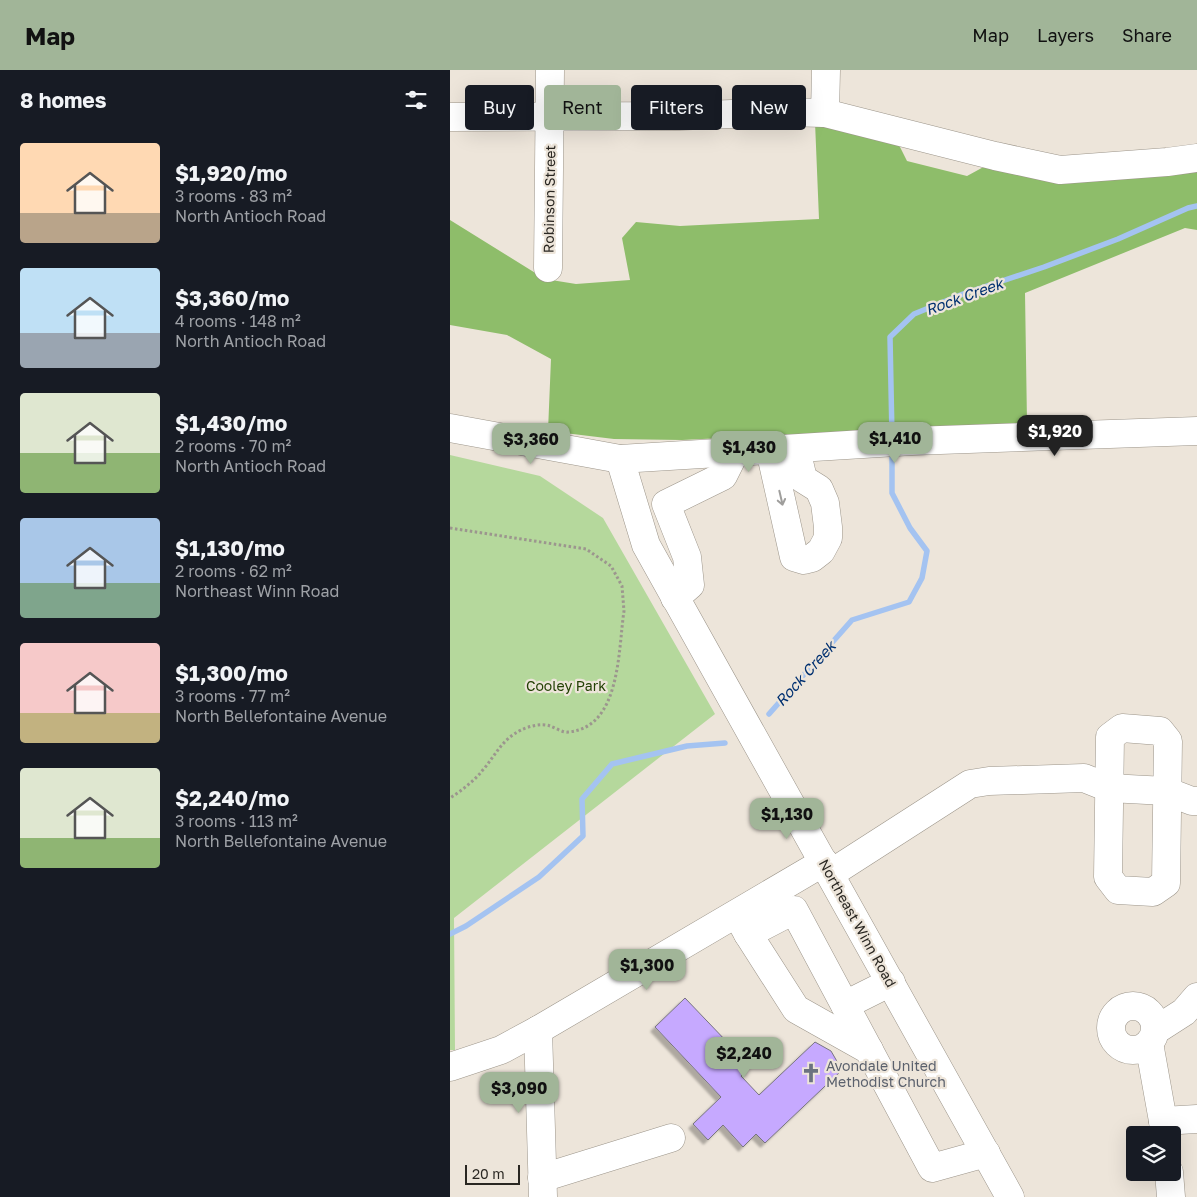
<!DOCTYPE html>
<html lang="en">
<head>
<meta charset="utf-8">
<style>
  body { margin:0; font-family:"Golos Text",sans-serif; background:#20242c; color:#f1f3f6; height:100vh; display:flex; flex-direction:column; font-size:19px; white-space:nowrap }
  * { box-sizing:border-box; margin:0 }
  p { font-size:16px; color:#9ea1a6 }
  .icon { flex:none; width:28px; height:28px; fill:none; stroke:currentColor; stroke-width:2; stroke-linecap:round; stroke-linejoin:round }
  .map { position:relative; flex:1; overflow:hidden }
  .sheet { display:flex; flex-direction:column; background:#171b24; width:450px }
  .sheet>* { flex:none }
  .top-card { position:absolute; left:15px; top:15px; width:475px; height:45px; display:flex; gap:10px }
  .fabs { position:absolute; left:676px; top:1056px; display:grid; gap:10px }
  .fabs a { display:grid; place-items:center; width:55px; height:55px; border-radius:5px; background:#171b24; box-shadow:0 5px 20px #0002; font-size:25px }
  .scale { position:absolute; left:15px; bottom:12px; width:55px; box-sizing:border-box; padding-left:5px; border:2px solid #2a2722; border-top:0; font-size:14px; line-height:18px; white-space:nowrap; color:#2a2722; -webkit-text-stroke:4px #ede5da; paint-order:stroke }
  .price { position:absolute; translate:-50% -42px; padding:0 11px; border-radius:10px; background:#a1b598; color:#111; font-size:16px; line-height:32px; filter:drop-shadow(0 1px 2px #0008) }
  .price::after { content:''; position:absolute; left:50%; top:30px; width:15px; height:11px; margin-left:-8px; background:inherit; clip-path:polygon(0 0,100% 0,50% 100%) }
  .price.active { background:#222; color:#fff }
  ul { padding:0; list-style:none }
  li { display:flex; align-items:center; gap:15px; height:125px; padding:0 20px }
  li span { display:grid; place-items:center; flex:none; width:140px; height:100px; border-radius:5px; color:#555 }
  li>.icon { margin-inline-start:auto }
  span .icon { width:60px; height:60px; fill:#fffc; stroke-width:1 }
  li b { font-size:21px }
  h2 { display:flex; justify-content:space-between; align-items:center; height:60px; padding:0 20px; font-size:21px }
  .tag { padding:0 18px; border-radius:5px; background:#171b24; box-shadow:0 5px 20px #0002; font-size:18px; line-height:45px }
  .tag.active { background:#a1b598; color:#111 }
  header { display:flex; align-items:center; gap:30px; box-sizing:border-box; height:70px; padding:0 25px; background:#a1b598; color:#111 }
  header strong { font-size:24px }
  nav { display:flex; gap:28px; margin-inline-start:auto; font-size:18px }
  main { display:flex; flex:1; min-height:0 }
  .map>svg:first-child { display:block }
</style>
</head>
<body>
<header>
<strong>Map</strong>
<nav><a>Map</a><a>Layers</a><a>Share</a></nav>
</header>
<main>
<section class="sheet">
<h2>8 homes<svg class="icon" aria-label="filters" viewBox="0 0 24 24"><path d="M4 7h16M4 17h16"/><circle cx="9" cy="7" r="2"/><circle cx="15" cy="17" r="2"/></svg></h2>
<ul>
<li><span style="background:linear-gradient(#ffd9b3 70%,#b9a48a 0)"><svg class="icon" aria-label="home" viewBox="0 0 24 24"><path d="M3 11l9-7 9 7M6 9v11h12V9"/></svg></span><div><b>$1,920/mo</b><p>3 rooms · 83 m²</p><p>North Antioch Road</p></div></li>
<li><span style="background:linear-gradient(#bfe0f5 65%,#9aa5b1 0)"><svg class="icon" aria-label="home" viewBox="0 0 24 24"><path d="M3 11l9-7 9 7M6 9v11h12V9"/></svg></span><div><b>$3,360/mo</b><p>4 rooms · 148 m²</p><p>North Antioch Road</p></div></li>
<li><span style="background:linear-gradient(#dfe7d0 60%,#8fb573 0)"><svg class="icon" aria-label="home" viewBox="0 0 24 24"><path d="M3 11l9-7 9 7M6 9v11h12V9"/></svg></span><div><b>$1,430/mo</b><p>2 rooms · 70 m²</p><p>North Antioch Road</p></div></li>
<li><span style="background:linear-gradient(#a9c7e8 65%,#7fa58c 0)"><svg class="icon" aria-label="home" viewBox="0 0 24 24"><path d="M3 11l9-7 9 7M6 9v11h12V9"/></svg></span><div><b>$1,130/mo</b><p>2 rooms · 62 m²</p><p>Northeast Winn Road</p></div></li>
<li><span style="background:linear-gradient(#f6c9c9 70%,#c2b280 0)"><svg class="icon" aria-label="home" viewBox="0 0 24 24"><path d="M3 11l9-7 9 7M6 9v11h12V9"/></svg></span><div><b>$1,300/mo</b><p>3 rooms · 77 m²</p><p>North Bellefontaine Avenue</p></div></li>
<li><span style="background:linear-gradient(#dfe7d0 70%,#8fb573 0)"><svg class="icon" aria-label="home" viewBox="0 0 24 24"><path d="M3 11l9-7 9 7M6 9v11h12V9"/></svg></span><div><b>$2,240/mo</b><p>3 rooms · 113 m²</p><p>North Bellefontaine Avenue</p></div></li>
</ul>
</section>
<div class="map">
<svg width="747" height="1127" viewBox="0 0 747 1127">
  <defs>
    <filter id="shadow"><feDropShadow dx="-4.5" dy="4.5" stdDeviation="1" flood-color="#0004"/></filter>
  </defs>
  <rect width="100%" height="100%" fill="#ede5da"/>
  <!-- green -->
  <polygon fill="#b5d89c" points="0,385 90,406 153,448 265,644 4,848 5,980 0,980"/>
  <!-- forest -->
  <polygon fill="#8ebd6a" points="365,52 447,71 457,91 517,106 539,94 747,95 747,160 735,158 575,223 577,353 232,370 164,369 98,361 101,289 57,265 0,255 0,150 95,209 126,214 180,210 172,168 186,152 230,156 369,149"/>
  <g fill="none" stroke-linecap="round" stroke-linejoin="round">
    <!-- stream -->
    <g stroke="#a4c3f1" stroke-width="5.5">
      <polyline points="442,366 440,267 464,244 513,224 594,197 668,169 738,138 747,136"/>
      <polyline points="319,644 402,550 459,532 472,508 477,481 460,458 442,423 442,380"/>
      <polyline points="0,864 16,856 89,807 133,766 132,729 162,694 237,676 275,673"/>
    </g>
  </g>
  <!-- building -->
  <polygon fill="#c6a9ff" stroke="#787480" filter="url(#shadow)" points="235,928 301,997 291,1006 309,1025 365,972 381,981 392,1000 315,1073 306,1064 293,1077 273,1055 258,1070 243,1054 271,1027 205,957"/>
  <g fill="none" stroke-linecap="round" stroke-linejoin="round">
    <defs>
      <g id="minor">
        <polyline points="375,43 376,0"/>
        <polyline points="0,47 229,46 332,42 375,43 545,86 610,100 717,92 747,88"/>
        <polyline points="98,198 100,0"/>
        <polyline points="0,358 170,389 462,371 747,361"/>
        <polyline points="320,380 344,487 354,490 362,488 371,481 378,468 378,457 375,433 369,419 353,409 346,379"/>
        <polyline points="170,389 196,475 560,1127"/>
        <polyline points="225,528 240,515 237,487 216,434 273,406 285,382"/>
        <polygon points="672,658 710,661 718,671 716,813 703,822 668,820 658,807 660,667"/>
        <polyline points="380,804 520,714 539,711 634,708 659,718 716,721 742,731 747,731"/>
        <polyline points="287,844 298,864 344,840 482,1098 536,1083"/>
        <polyline points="298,864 346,939 419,980"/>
        <polyline points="395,935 441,912"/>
        <circle cx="683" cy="958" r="22"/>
        <polyline points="88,960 93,1127"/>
        <polyline points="706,960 734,942 747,927"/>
        <polyline points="699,973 713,1051"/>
        <polyline points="0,997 51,980 88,960 374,792"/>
        <polyline points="715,1065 713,1051 747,1049"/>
        <polyline points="719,1102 721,1127"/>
        <polyline points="92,1108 221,1068"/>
      </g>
    </defs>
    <!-- minor casing -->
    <use href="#minor" stroke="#9c958a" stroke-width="29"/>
    <!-- path -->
    <path stroke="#9c968e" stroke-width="3" stroke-dasharray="2.5 2.5" stroke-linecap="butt" d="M0,458L136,479L161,496L172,516L174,541C168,580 171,658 118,662C113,663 106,658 100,656C92,653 79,656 71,660C51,670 46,685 32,701C24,711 11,721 0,728"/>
    <!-- minor -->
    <use href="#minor" stroke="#fff" stroke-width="28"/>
  </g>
  <!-- one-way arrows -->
  <defs><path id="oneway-shaft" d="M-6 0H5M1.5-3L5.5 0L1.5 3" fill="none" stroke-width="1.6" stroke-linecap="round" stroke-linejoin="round" transform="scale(1.25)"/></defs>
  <use stroke="#9f9e9c" href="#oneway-shaft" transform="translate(331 428) rotate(77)"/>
  <!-- icons -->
  <defs>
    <symbol id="church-bare" viewBox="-9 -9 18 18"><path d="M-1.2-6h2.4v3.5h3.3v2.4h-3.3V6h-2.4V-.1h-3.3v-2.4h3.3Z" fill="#6b7280" stroke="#ede5da" stroke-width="2.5" paint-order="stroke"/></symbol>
  </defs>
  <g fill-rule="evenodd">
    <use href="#church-bare" x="347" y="989" width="28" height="28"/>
  </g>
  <g text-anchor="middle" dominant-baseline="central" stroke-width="4.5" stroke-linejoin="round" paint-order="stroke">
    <!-- street labels -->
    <g font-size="14" fill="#2a2722" stroke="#ede5da">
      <text transform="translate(99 129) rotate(-89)">Robinson Street</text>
      <text transform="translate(408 853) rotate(61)">Northeast Winn Road</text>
    </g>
    <!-- park labels -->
    <g font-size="14" fill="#234104" stroke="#ede5da">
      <text x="116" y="615">Cooley Park</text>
    </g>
    <!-- worship labels -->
    <g font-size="14" fill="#5b616d" stroke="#ede5da" text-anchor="start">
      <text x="376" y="995">Avondale United<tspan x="376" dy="16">Methodist Church</tspan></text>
    </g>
    <!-- water labels -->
    <g font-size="15" font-style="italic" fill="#003070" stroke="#ede5da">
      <text transform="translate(514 226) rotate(-20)">Rock Creek</text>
      <text transform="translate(355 603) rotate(-48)">Rock Creek</text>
    </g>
  </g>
</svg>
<div class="fabs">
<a><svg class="icon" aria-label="layers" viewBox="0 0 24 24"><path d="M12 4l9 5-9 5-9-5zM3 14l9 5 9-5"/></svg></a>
</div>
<div class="scale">20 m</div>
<b class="price active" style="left:605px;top:387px">$1,920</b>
<b class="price" style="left:445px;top:394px">$1,410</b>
<b class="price" style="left:81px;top:395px">$3,360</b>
<b class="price" style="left:299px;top:403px">$1,430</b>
<b class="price" style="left:337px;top:770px">$1,130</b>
<b class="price" style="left:197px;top:921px">$1,300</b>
<b class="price" style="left:294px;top:1009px">$2,240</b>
<b class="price" style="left:69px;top:1044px">$3,090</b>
<div class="top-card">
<a class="tag">Buy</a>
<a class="tag active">Rent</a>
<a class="tag">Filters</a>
<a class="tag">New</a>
</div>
</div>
</main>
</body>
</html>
